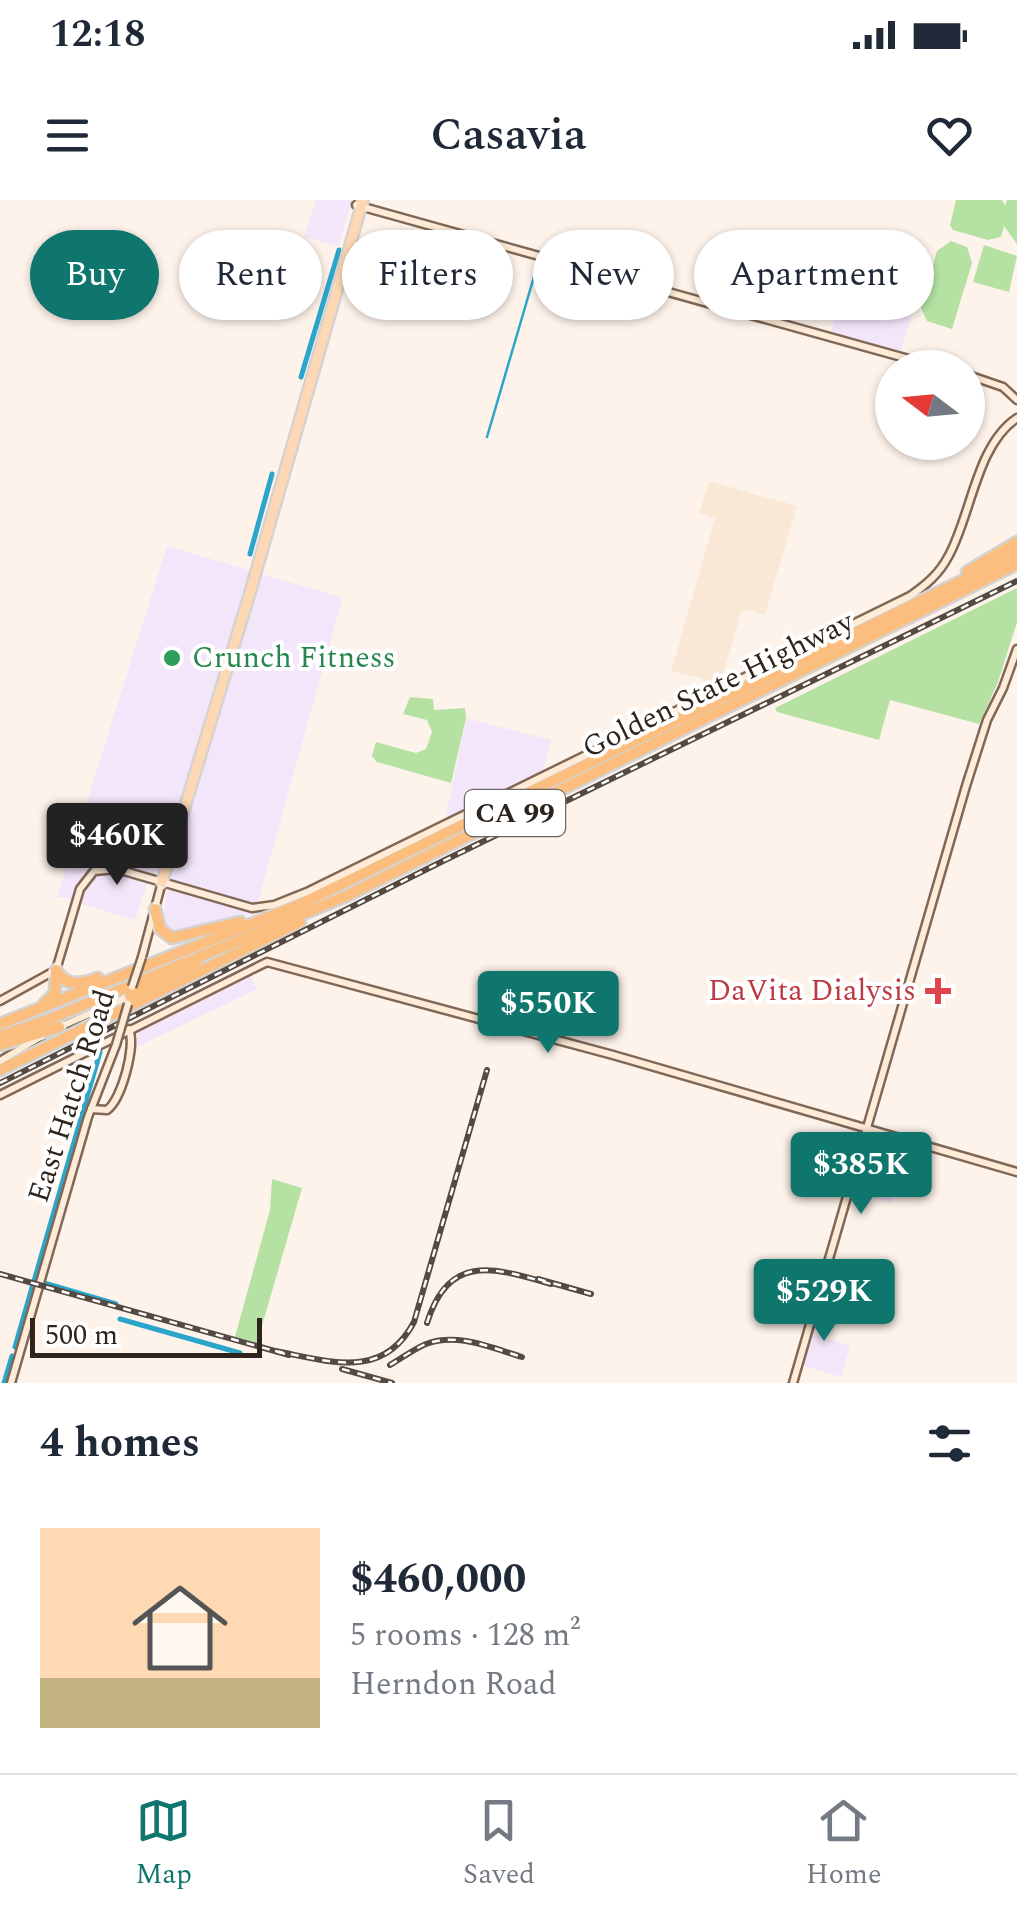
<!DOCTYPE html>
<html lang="en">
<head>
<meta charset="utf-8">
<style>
  body { margin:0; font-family:Spectral,serif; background:#f2f2f3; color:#1f2937; height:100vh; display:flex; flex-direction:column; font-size:38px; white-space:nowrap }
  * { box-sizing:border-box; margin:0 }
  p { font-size:32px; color:#747a83 }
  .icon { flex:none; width:55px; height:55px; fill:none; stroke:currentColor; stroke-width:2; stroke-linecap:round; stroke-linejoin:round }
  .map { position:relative; height:1183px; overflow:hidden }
  .details { display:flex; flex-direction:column; background:#fff; flex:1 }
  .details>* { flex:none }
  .guide { position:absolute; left:30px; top:30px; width:958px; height:90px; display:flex; gap:20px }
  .needle { width:65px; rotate:286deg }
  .buttons { position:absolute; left:875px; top:150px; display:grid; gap:20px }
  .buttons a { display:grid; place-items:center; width:110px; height:110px; border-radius:50%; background:#fff; box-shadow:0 2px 8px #0004; font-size:50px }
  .scale { position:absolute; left:30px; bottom:25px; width:232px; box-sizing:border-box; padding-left:10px; border:5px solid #2e241c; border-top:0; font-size:28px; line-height:35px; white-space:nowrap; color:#2e241c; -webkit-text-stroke:8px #fff; paint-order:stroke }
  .price { position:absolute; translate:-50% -85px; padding:0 22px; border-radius:10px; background:#0f766e; color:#fff; font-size:32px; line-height:65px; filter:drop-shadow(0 2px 5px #0008) }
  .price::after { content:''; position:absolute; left:50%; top:60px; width:30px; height:22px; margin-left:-15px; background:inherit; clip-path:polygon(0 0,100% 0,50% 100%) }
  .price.current { background:#222; color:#fff }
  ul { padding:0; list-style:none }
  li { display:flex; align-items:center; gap:30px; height:250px; padding:0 40px }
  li+li { border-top:2px solid #e0e1e3 }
  li span { display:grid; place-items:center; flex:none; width:280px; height:200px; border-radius:0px; color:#555 }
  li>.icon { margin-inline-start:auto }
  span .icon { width:120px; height:120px; fill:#fffc; stroke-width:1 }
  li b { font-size:42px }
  h2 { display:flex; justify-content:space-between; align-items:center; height:120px; padding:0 40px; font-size:42px }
  .pill { padding:0 35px; border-radius:45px; background:#fff; box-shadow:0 2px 8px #0004; font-size:35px; line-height:90px }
  .pill.current { background:#0f766e; color:#fff }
  .status { display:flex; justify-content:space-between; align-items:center; height:70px; padding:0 50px; background:#fff; direction:ltr }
  .status svg { height:28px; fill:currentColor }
  header { display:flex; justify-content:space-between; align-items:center; height:130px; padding:0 40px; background:#fff; font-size:45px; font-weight:600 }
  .tab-bar { display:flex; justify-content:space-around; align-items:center; height:140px; border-top:2px solid #e0e1e3; background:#fff; font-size:28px; color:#747a83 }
  .tab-bar a { display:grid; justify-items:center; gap:5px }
  .tab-bar .current { color:#0f766e }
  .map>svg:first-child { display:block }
</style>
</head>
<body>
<div class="status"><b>12:18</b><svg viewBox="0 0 49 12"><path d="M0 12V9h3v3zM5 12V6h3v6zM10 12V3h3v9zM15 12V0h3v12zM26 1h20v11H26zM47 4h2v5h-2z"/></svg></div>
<header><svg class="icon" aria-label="menu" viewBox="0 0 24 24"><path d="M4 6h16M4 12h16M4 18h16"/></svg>Casavia<svg class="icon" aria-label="heart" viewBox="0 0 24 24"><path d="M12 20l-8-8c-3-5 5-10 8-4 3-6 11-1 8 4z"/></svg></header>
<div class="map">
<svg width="1017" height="1183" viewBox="0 0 1017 1183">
  <rect width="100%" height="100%" fill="#fef3eb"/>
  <!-- commercial -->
  <g fill="#f3e6fa">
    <polygon points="316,0 352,0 339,46 304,37"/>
    <polygon points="840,93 912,113 901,151 831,133"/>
    <polygon points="167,346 340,397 342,400 257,705 172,682 170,677 158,671 152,674 109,663 95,665 84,674 74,699 57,697"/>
    <polygon points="466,518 551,540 542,574 445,621"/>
    <polygon points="110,671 148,682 135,720 78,703 84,684 93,674"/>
    <polygon points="172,689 251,711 262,712 178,731 166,725 163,719 167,692"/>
    <polygon points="249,772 257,789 137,847 138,829"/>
    <polygon points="869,931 911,942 892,1003 851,991"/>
    <polygon points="812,1134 850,1146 841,1177 804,1166"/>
  </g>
  <!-- medical -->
  <polygon fill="#fae8d7" points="709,281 797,306 765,415 746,409 741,412 720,486 714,490 701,478 671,471 715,318 699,313"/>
  <!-- green -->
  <g fill="#b5e1a3">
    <polygon points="956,0 1002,0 1005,6 1007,0 1017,0 1017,44 1004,26 1001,37 988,40 953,30 950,25"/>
    <polygon points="951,41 967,47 972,63 952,129 927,121 921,108 937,51"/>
    <polygon points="984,45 1017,56 1009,92 973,82"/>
    <polygon points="1017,388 1017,422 998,482 979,524 890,500 879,540 777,512 775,508"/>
    <polygon points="410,497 433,499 434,510 465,508 466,518 451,583 377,562 372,556 376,542 416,553 426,549 432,532 427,520 403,514"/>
    <polygon points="272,979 302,988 257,1143 235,1137 270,1010"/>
  </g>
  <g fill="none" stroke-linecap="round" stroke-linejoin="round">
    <!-- stream -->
    <polyline stroke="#2ba5c9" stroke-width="2.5" points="487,237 538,63"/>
    <!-- canal -->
    <g stroke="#2ba5c9" stroke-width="5">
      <polyline points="301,177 339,50"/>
      <polyline points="250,354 272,274"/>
      <polyline points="34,1081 100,852"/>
      <polyline points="44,1083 116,1104"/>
      <polyline points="120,1119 240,1153"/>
      <polyline points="15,1147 33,1084"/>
      <polyline points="4,1183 12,1156"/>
    </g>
    <defs>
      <g id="secondary">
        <polyline points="356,5 941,168"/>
        <polyline points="968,175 1003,187 1017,200"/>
        <polyline points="142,757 162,682"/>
        <path d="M0,801L56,770L80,689L94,671L117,669L252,708L274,705L309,691L910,396C926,385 939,374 948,357C971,317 976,245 1017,218"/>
        <polyline points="57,828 130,796"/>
        <polyline points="0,861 42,836"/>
        <polyline points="0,895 267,762 613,855 1017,972"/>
        <path d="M91,909L107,910C122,899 136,846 129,829"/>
        <polyline points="11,1183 88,917 116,845"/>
        <polyline points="793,1183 966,586 987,520 1003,488 1017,449"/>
      </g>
      <polyline id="primary" points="162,682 249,396 363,0"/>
      <g id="highway">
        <polyline points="967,372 1017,342"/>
        <polyline points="155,709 160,729 172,738 240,722"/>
        <path d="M56,770C66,788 82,784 98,778"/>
        <polyline points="130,796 196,762"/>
        <polyline points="44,804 55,793 56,771"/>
        <polyline points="0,824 299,705 1017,354"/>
        <polyline points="0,836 45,821 346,696 1017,364"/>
        <polyline points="0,845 59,827"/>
        <polyline points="0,870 300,722"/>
      </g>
    </defs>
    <!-- secondary casing -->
    <use href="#secondary" stroke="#816856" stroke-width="11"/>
    <!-- primary casing -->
    <use href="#primary" stroke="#d5d3d2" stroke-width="14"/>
    <!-- highway casing -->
    <use href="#highway" stroke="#d5d3d2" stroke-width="15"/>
    <!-- secondary -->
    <use href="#secondary" stroke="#feecd8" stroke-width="6"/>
    <!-- primary -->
    <use href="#primary" stroke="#fdd8b2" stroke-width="9"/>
    <!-- highway -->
    <use href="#highway" stroke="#fbbe7e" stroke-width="10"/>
    <defs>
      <g id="rail">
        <polyline points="0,883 443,661 1017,381"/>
        <polyline points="0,1074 289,1155"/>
        <polyline points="538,1079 591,1094"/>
        <path d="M427,1123C449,1052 495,1068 551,1084"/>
        <path d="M275,1151C329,1161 383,1181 414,1122L487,870"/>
        <path d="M390,1165C402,1158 414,1149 426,1144C457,1132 492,1148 522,1157"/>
        <polyline points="342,1169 392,1183"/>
      </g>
    </defs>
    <!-- rail casing -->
    <use href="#rail" stroke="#554a42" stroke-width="6"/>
    <!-- rail -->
    <use href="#rail" stroke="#fff" stroke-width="2.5" stroke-dasharray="8" stroke-linecap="butt"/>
    <defs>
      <g id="secondary-bridge">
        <polyline points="132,787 142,757"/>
        <polyline points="116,845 128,804"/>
      </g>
    </defs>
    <!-- secondary-bridge casing -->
    <use href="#secondary-bridge" stroke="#816856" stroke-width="11" stroke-linecap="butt"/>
    <!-- secondary-bridge -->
    <use href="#secondary-bridge" stroke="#feecd8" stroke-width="6"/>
  </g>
  <!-- markers -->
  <circle fill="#2e9e5b" stroke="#fff" stroke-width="4" cx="172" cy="458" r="10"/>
  <path fill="#e0444e" stroke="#fff" stroke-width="4" d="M933 776h10v10h10v10h-10v10h-10v-10h-10v-10h10z"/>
  <g text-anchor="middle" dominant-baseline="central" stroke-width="8" stroke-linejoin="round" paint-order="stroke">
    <!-- shield labels -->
    <rect fill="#fff" stroke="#6d6660" stroke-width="2.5" x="465" y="590" width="100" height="46" rx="8"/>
    <g font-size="28" font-weight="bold" fill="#2e241c">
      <text x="515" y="613">CA 99</text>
    </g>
    <!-- leisure labels -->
    <g font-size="30" fill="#27864d" stroke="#fff" text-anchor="start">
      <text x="192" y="458">Crunch Fitness</text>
    </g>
    <!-- street labels -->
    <g font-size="30" fill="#2e241c" stroke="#fff">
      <text transform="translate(718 485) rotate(-26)">Golden State Highway</text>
      <text transform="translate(72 896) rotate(-72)">East Hatch Road</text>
    </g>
    <!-- health labels -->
    <g font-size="30" fill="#be3a42" stroke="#fff" text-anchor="end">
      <text x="916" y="791">DaVita Dialysis</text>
    </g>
  </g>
</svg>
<div class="buttons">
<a><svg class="needle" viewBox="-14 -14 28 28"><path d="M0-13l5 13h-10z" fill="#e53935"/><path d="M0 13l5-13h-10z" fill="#747a83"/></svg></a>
</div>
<div class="scale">500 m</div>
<b class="price current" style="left:117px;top:688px">$460K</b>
<b class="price" style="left:548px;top:856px">$550K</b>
<b class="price" style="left:861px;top:1017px">$385K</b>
<b class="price" style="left:824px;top:1144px">$529K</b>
<div class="guide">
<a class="pill current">Buy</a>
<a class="pill">Rent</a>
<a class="pill">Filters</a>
<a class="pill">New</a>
<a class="pill">Apartment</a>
</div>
</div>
<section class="details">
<h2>4 homes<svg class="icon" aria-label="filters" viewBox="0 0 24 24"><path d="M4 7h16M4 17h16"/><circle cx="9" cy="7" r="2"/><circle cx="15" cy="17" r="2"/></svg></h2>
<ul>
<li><span style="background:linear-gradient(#ffd9b3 75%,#c2b280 0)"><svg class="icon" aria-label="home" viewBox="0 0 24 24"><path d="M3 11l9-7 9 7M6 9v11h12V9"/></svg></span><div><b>$460,000</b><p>5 rooms · 128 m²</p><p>Herndon Road</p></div></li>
</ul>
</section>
<nav class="tab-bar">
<a class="current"><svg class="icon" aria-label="map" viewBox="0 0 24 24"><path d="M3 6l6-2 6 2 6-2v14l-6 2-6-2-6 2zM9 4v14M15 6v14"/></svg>Map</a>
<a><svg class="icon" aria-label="saved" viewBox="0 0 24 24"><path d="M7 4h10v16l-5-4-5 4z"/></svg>Saved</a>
<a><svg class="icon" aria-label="home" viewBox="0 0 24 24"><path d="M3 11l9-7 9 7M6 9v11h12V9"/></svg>Home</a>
</nav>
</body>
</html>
